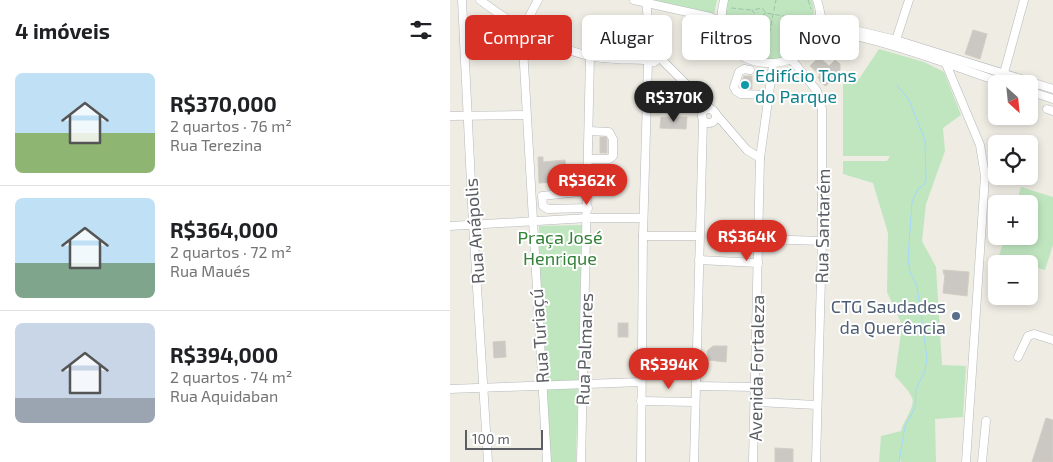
<!DOCTYPE html>
<html lang="pt">
<head>
<meta charset="utf-8">
<style>
  body { margin:0; font-family:"Exo 2",sans-serif; background:#f2f2f2; color:#202124; height:100vh; display:flex; flex-direction:column; font-size:19px; white-space:nowrap }
  * { box-sizing:border-box; margin:0 }
  p { font-size:16px; color:#757577 }
  .icon { flex:none; width:28px; height:28px; fill:none; stroke:currentColor; stroke-width:2; stroke-linecap:round; stroke-linejoin:round }
  .map { position:relative; flex:1; overflow:hidden }
  .side { display:flex; flex-direction:column; background:#fff; width:450px }
  .side>* { flex:none }
  .banner { position:absolute; left:15px; top:15px; width:475px; height:45px; display:flex; gap:10px }
  .needle { width:32px; rotate:153deg }
  .controls { position:absolute; left:538px; top:75px; display:grid; gap:10px }
  .controls a { display:grid; place-items:center; width:50px; height:50px; border-radius:8px; background:#fff; box-shadow:0 2px 8px #0003; font-size:25px }
  .scale { position:absolute; left:15px; bottom:12px; width:78px; box-sizing:border-box; padding-left:5px; border:2px solid #5b5f64; border-top:0; font-size:14px; line-height:18px; white-space:nowrap; color:#5b5f64; -webkit-text-stroke:4px #fff; paint-order:stroke }
  .price { position:absolute; translate:-50% -42px; padding:0 11px; border-radius:18px; background:#d93025; color:#fff; font-size:16px; line-height:32px; filter:drop-shadow(0 1px 2px #0008) }
  .price::after { content:''; position:absolute; left:50%; top:30px; width:15px; height:11px; margin-left:-8px; background:inherit; clip-path:polygon(0 0,100% 0,50% 100%) }
  .price.on { background:#222; color:#fff }
  ul { padding:0; list-style:none }
  li { display:flex; align-items:center; gap:15px; height:125px; padding:0 15px }
  li+li { border-top:1px solid #e0e0e0 }
  li span { display:grid; place-items:center; flex:none; width:140px; height:100px; border-radius:8px; color:#555 }
  li>.icon { margin-inline-start:auto }
  span .icon { width:60px; height:60px; fill:#fffc; stroke-width:1 }
  li b { font-size:21px }
  h2 { display:flex; justify-content:space-between; align-items:center; height:60px; padding:0 15px; font-size:21px }
  .chip { padding:0 18px; border-radius:8px; background:#fff; box-shadow:0 2px 8px #0003; font-size:18px; line-height:45px }
  .chip.on { background:#d93025; color:#fff }
  main { display:flex; flex:1; min-height:0 }
  .map>svg:first-child { display:block }
</style>
</head>
<body>
<main>
<section class="side">
<h2>4 imóveis<svg class="icon" aria-label="filters" viewBox="0 0 24 24"><path d="M4 7h16M4 17h16"/><circle cx="9" cy="7" r="2"/><circle cx="15" cy="17" r="2"/></svg></h2>
<ul>
<li><span style="background:linear-gradient(#bfe0f5 60%,#8fb573 0)"><svg class="icon" aria-label="home" viewBox="0 0 24 24"><path d="M3 11l9-7 9 7M6 9v11h12V9"/></svg></span><div><b>R$370,000</b><p>2 quartos · 76 m²</p><p>Rua Terezina</p></div></li>
<li><span style="background:linear-gradient(#bfe0f5 65%,#7fa58c 0)"><svg class="icon" aria-label="home" viewBox="0 0 24 24"><path d="M3 11l9-7 9 7M6 9v11h12V9"/></svg></span><div><b>R$364,000</b><p>2 quartos · 72 m²</p><p>Rua Maués</p></div></li>
<li><span style="background:linear-gradient(#c9d6e8 75%,#9aa5b1 0)"><svg class="icon" aria-label="home" viewBox="0 0 24 24"><path d="M3 11l9-7 9 7M6 9v11h12V9"/></svg></span><div><b>R$394,000</b><p>2 quartos · 74 m²</p><p>Rua Aquidaban</p></div></li>
</ul>
</section>
<div class="map">
<svg width="603" height="462" viewBox="0 0 603 462">
  <rect width="100%" height="100%" fill="#eeece3"/>
  <!-- green -->
  <g fill="#c0e6c0">
    <polygon points="196,0 267,0 264,14"/>
    <path d="M277,0H362C377,52 309,85 282,41C280,37 276,32 275,27C274,19 276,9 277,0Z"/>
    <path d="M429,49L474,62L494,72L511,115L493,128L495,151L476,204L472,241L486,267L492,365L516,366L513,417L485,419L486,462H451V459L450,462H429L431,436L451,431C453,421 466,406 462,398C459,390 450,382 445,376L452,325L437,292L438,233L423,183L393,174V161H437L440,156H393V79H409Z"/>
    <polygon points="571,187 603,197 603,245 595,270 549,256 555,236 579,236 579,204 566,204"/>
    <polygon points="132,225 126,462 100,462 90,300 89,226"/>
  </g>
  <g fill="none" stroke-linecap="round" stroke-linejoin="round">
    <!-- stream -->
    <polyline stroke="#a3d7fe" stroke-width="1" points="447,85 459,100 475,140 476,180 474,185 468,189 462,202 458,259 460,272 467,286 477,358 475,371 466,389 465,408 455,426 449,462"/>
  </g>
  <!-- building -->
  <g fill="#cbc8c3" stroke="#d3cdc2">
    <polygon points="523,30 537,34 530,59 515,54"/>
    <polygon points="369,57 379,66 385,60 390,64 390,70 376,86 371,83 368,77 370,75 360,66"/>
    <polygon points="294,76 302,76 302,89 290,87"/>
    <polygon points="211,117 237,117 236,129 210,128"/>
    <polygon points="150,137 156,137 157,140 157,153 150,153"/>
    <polygon points="88,157 93,157 93,162 115,160 117,181 89,183"/>
    <polygon points="493,270 519,272 517,296 493,293 495,274 494,275"/>
    <rect x="168" y="323" width="10" height="14"/>
    <polygon points="55,341 56,357 44,358 43,342"/>
    <polygon points="263,346 277,346 276,362 258,360 257,351"/>
    <polygon points="596,418 603,420 603,462 582,462"/>
    <polygon points="325,448 343,449 343,462 325,462"/>
  </g>
  <g fill="none" stroke-linecap="round" stroke-linejoin="round">
    <defs>
      <g id="minor">
        <polyline points="12,0 23,224 38,462"/>
        <path d="M30,0C63,25 98,46 139,56C157,60 178,59 197,60"/>
        <polyline points="88,0 72,30 97,462"/>
        <polyline points="184,0 260,17 272,22"/>
        <polyline points="196,0 200,41 204,52"/>
        <path d="M274,0C252,90 394,78 367,0"/>
        <polyline points="370,14 374,21 380,24 446,40 603,89"/>
        <path d="M366,35C393,22 522,73 556,84"/>
        <polyline points="445,43 459,0"/>
        <circle cx="202" cy="57" r="5.5"/>
        <polyline points="206,54 262,110"/>
        <polyline points="342,60 367,91 372,109 372,241 366,462"/>
        <polyline points="496,64 530,145 535,176 516,462"/>
        <polyline points="300,70 294,69 289,72 284,87 286,91 291,94 318,95"/>
        <polyline points="554,73 574,0"/>
        <polyline points="579,91 603,99"/>
        <polyline points="597,109 603,111"/>
        <circle cx="259" cy="116" r="7"/>
        <polyline points="265,113 297,150 310,158"/>
        <polyline points="0,116 75,115"/>
        <polyline points="138,159 159,159 163,156 163,139 159,132 139,131"/>
        <polyline points="138,208 98,209 93,206 92,196 138,191"/>
        <polyline points="0,226 138,218 193,218"/>
        <polyline points="193,236 249,236"/>
        <polyline points="309,239 372,241"/>
        <polyline points="249,260 308,263"/>
        <polyline points="568,357 578,336 584,334 603,340"/>
        <polyline points="246,386 305,387"/>
        <polyline points="0,389 191,382"/>
        <polyline points="191,401 245,402"/>
        <polyline points="305,402 367,405"/>
        <polyline points="131,462 140,56"/>
        <polyline points="191,462 193,236 198,61"/>
        <polyline points="244,462 253,120"/>
        <polyline points="303,462 310,158 323,65"/>
        <polyline points="532,462 536,421"/>
      </g>
    </defs>
    <!-- minor casing -->
    <use href="#minor" stroke="#b6b9bd" stroke-width="9"/>
    <!-- path -->
    <g stroke="#99c6a6" stroke-width="1" stroke-dasharray="5 2.5" stroke-linecap="butt">
      <polyline points="358,0 361,9"/>
      <polyline points="281,8 301,10"/>
      <polyline points="316,13 308,18 302,10 312,8 316,13 361,21"/>
      <polyline points="350,45 360,29 362,18"/>
      <polyline points="315,55 326,0"/>
    </g>
    <!-- minor -->
    <use href="#minor" stroke="#fff" stroke-width="8"/>
  </g>
  <!-- markers -->
  <circle fill="#0f9aa8" stroke="#fff" stroke-width="2" cx="295" cy="85" r="5"/>
  <circle fill="#5c6f8a" stroke="#fff" stroke-width="2" cx="506" cy="316" r="5"/>
  <g text-anchor="middle" dominant-baseline="central" stroke-width="4" stroke-linejoin="round" paint-order="stroke">
    <!-- culture labels -->
    <g font-size="18" fill="#0d838f" stroke="#fff" text-anchor="start">
      <text x="305" y="75">Edifício Tons<tspan x="305" dy="21">do Parque</tspan></text>
    </g>
    <!-- street labels -->
    <g font-size="18" fill="#5b5f64" stroke="#fff">
      <text transform="translate(372 226) rotate(-89)">Rua Santarém</text>
      <text transform="translate(24 231) rotate(-94)">Rua Anápolis</text>
      <text transform="translate(89 336) rotate(-94)">Rua Turiaçú</text>
      <text transform="translate(134 349) rotate(-88)">Rua Palmares</text>
      <text transform="translate(306 368) rotate(-89)">Avenida Fortaleza</text>
    </g>
    <!-- park labels -->
    <g font-size="18" fill="#348238" stroke="#fff">
      <text x="110" y="237">Praça José<tspan x="110" dy="21">Henrique</tspan></text>
    </g>
    <!-- service labels -->
    <g font-size="18" fill="#4e5e75" stroke="#fff" text-anchor="end">
      <text x="496" y="306">CTG Saudades<tspan x="496" dy="21">da Querência</tspan></text>
    </g>
  </g>
</svg>
<div class="controls">
<a><svg class="needle" viewBox="-14 -14 28 28"><path d="M0-13l5 13h-10z" fill="#e53935"/><path d="M0 13l5-13h-10z" fill="#757577"/></svg></a>
<a><svg class="icon" aria-label="locate" viewBox="0 0 24 24"><circle cx="12" cy="12" r="6"/><path d="M12 2v4M12 18v4M2 12h4M18 12h4"/></svg></a>
<a>+</a>
<a>−</a>
</div>
<div class="scale">100 m</div>
<b class="price on" style="left:224px;top:123px">R$370K</b>
<b class="price" style="left:137px;top:206px">R$362K</b>
<b class="price" style="left:297px;top:262px">R$364K</b>
<b class="price" style="left:219px;top:390px">R$394K</b>
<div class="banner">
<a class="chip on">Comprar</a>
<a class="chip">Alugar</a>
<a class="chip">Filtros</a>
<a class="chip">Novo</a>
</div>
</div>
</main>
</body>
</html>
